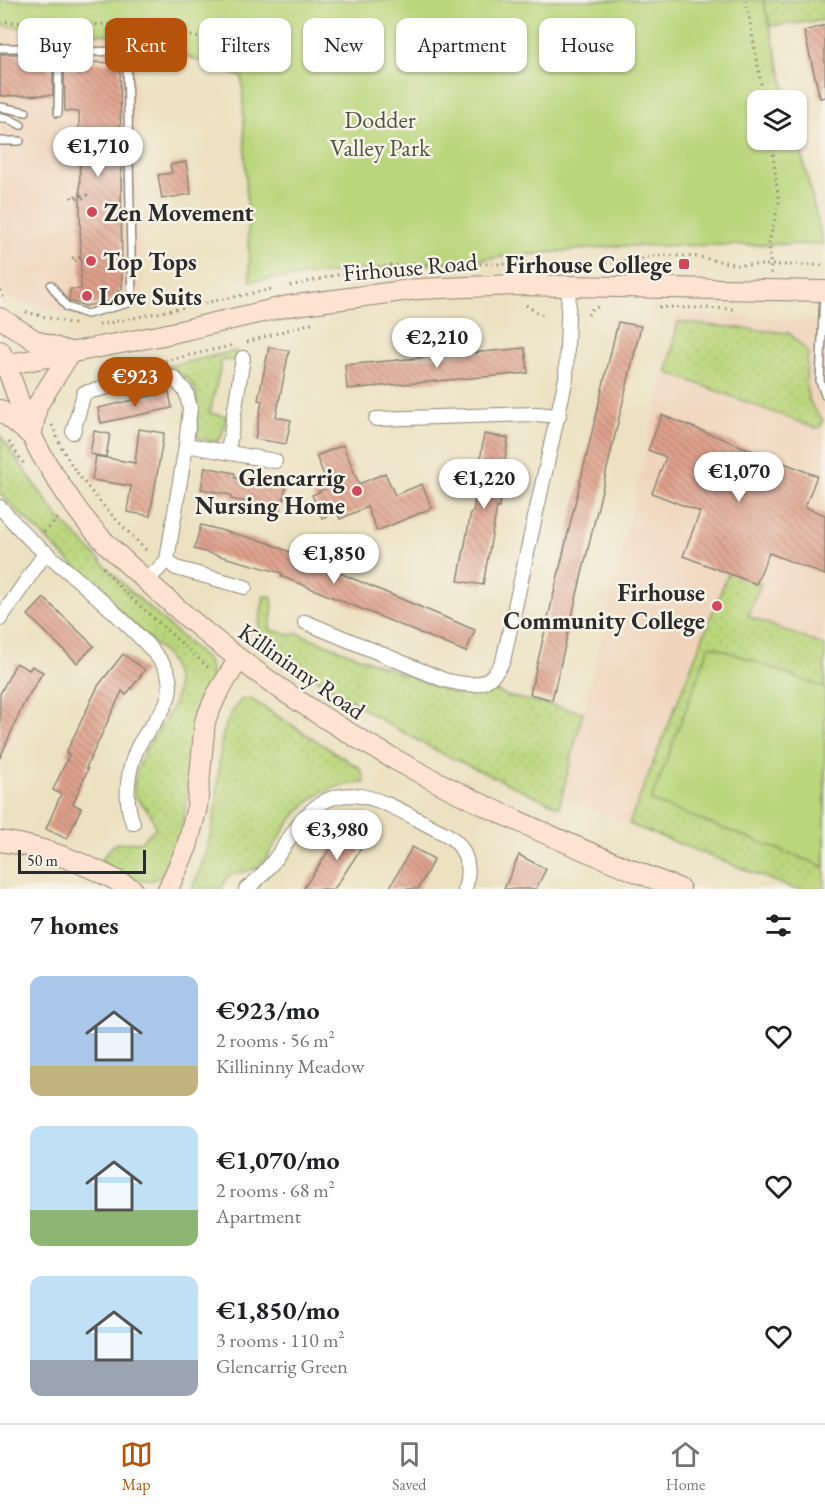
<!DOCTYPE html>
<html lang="en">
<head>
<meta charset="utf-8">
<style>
  body { margin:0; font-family:"EB Garamond",serif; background:#f2f2f2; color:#202124; height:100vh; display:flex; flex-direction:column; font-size:22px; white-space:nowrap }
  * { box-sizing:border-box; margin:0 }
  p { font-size:20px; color:#757577 }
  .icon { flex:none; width:33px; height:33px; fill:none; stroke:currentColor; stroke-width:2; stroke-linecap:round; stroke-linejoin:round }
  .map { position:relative; height:889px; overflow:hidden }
  .side { display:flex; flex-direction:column; background:#fff; flex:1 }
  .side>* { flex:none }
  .banner { position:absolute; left:18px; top:18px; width:789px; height:54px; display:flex; gap:12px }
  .buttons { position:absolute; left:747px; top:90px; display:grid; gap:12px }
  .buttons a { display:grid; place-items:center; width:60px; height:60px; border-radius:12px; background:#fff; box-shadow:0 2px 4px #0004; font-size:30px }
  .scale { position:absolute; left:18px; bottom:15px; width:128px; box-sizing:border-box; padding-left:6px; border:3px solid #2b2b2b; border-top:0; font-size:16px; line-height:21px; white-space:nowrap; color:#2b2b2b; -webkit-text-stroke:4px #f7f3e8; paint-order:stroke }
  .price { position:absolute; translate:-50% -51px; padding:0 14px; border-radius:21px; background:#fff; color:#222; font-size:20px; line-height:39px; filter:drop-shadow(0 2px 3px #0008) }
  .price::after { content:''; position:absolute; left:50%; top:36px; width:18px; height:14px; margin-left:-9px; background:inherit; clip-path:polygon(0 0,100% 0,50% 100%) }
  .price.selected { background:#b45309; color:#fff }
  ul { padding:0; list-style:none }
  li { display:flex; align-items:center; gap:18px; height:150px; padding:0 30px }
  li span { display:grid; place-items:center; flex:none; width:168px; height:120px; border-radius:12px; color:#555 }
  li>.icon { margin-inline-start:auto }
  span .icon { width:72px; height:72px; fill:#fffc; stroke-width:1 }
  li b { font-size:26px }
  h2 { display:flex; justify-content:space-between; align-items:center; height:72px; padding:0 30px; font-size:26px }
  .pill { padding:0 21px; border-radius:12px; background:#fff; box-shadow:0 2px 4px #0004; font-size:21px; line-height:54px }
  .pill.selected { background:#b45309; color:#fff }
  .tabs { display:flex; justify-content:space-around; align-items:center; height:84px; border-top:2px solid #e0e0e0; background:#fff; font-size:16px; color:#757577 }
  .tabs a { display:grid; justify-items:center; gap:3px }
  .tabs .selected { color:#b45309 }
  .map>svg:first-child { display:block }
</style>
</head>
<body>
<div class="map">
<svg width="825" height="889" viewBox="0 0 825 889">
  <defs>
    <pattern id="grass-dots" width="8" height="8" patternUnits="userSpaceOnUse" patternTransform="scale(1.5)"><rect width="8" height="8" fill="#bad67c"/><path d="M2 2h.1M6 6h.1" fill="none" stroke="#a0b86b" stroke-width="1.8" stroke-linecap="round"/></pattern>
    <pattern id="building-back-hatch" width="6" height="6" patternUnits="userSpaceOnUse" patternTransform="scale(1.5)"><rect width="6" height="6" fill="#dfa08c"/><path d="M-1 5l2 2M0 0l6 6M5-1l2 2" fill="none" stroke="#b58373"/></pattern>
  </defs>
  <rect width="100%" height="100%" fill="#f7f3e8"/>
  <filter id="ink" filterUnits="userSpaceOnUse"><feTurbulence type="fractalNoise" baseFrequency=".0167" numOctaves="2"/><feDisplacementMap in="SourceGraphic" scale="12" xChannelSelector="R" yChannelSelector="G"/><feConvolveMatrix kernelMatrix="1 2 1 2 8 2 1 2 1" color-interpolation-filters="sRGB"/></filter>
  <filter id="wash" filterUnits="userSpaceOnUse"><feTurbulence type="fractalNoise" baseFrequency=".008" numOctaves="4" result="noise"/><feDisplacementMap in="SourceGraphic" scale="24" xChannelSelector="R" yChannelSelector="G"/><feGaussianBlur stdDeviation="1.35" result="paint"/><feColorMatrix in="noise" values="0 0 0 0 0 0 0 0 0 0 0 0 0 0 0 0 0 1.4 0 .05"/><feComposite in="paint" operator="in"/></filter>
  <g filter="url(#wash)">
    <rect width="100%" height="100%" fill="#ece1c1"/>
    <!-- built -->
    <g fill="#f0d5bc">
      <polygon points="0,25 135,37 143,307 87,318 7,298 0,282"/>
      <polygon points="678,314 825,321 825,889 794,889 563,798"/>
    </g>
    <!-- grass -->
    <g fill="url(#grass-dots)" stroke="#728054" stroke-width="1.5">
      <polygon points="763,0 825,0 825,20 770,26"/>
      <path d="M678,322L789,333L808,352C806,378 801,400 823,420L820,427L815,428L667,372Z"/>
      <path d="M236,351L235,361L222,360L210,413L226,416L222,436L217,442L200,439L194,432C199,398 202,378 164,367Z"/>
      <path d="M0,435L57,516L128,589L207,660C221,686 197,705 193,732C188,763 190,881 146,881C130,881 114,869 100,862C120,833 115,847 142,841L155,828C152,806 134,803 134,790C134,732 202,712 167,656L0,494Z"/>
      <polygon points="729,571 761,583 748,616 825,646 825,889 794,889 629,824"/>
      <polygon points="264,596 271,596 273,604 270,630 291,635 297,633 457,695 487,692 490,688 507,696 583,712 559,807 443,754 386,723 256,640"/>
      <path d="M249,698L361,769L365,783C306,784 290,821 262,865C247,876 226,866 222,889H192C205,861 212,835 216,804C221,768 214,728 242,699Z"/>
    </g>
    <!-- green -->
    <g fill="#bad67c" stroke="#728054" stroke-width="1.5">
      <polygon points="0,0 763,0 788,100 758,100 758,140 796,140 797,133 823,244 618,246 250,281 242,77 135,37 0,25"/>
      <polygon points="710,645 825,688 825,867 651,801"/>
    </g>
    <g id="blocks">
      <!-- building -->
      <g fill="url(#building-back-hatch)">
        <polygon points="825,25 825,97 820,98 804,31"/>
        <polygon points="0,54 47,54 48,70 53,70 53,95 0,96"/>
        <polygon points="78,62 120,63 122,289 118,290 118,299 86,306 69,301 70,289 81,289 79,112 65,111 64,70 77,70"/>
        <polygon points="186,162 191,194 162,199 158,175 172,173 170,165"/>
        <polygon points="618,322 641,326 552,700 530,694"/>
        <polygon points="269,347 289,351 276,417 291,420 286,444 255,439 262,401 258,400"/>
        <polygon points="525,348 528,373 347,389 345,365"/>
        <polygon points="169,392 172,408 101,423 98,408"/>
        <polygon points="662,415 817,476 805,507 825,515 825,575 769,553 756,584 683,556 700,512 652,493 666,457 648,450"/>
        <polygon points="139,429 164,433 150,516 127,512 131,486 92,480 96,456 135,463"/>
        <polygon points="94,431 110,434 106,457 90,454"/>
        <polygon points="484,434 508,438 499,508 497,507 483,585 458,581 471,512 473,512"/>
        <polygon points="343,445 359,484 385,473 395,495 422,484 432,508 377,531 367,507 340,519 337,512 322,518 312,495 329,487 316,456"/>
        <polygon points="205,467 235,473 235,478 286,487 281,509 231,499 231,495 201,489"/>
        <polygon points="201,525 266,542 475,630 466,652 281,576 282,573 194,549"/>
        <polygon points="44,598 94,646 77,663 28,615"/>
        <polygon points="123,654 145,670 126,695 122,691 86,768 88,769 73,804 81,808 67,839 46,829 61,794 53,790 69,755 66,753 98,686"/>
        <polygon points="16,663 29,670 32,666 43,672 24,703 0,758 0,694"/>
        <polygon points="346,825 367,839 341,879 334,889 303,889"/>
        <polygon points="412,847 434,859 418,889 389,889"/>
        <polygon points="519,855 546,869 536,889 504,889"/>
      </g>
    </g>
  </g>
  <g filter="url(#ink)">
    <use href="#blocks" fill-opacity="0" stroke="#8c8676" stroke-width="1.5"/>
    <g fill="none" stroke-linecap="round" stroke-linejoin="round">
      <defs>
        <g id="lane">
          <polyline points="0,48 54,48 59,53"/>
          <polyline points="0,107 26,112"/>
          <polyline points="0,118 7,118 21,125"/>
          <polyline points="0,141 20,141"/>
          <polyline points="51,285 67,307 87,314 132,302 127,61 115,51 59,53 58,113"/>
          <polyline points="824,293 820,381 825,395"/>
        </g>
        <g id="street">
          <polyline points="376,419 536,414 559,416"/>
          <polyline points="73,432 84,393 153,376 174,378 186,392 190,408 186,445 167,560 147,581"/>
          <polyline points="186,445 275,461"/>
          <polyline points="228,452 243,358"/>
          <path d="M0,507C11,519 22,533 35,544C61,565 160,647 168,674C178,706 146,725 136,751C127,773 124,801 133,823"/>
          <polyline points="167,560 176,568 245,587"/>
          <polyline points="0,619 46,552"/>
          <path d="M305,622L444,680C473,687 488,689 503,661L566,378L569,286"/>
          <path d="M246,889C268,873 280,852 295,830C338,765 389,806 442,832C465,843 472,865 465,889"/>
        </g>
        <g id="secondary">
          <polyline points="0,318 36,341 69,352"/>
          <path d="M0,351C13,379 20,409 32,436C42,459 58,481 72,502C95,537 129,565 160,593C310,731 492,816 680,889"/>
          <polyline points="0,366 163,335 288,306 418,289 516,285 825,291"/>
          <polyline points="0,410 31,435"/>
          <polyline points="32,433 37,406 70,353"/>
          <path d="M0,841C46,847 92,866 132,889"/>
          <polyline points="168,889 187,847 197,807 205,721 216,696 238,660"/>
        </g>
      </defs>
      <!-- lane casing -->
      <use href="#lane" stroke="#8c8676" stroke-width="10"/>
      <!-- street casing -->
      <use href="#street" stroke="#8c8676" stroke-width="16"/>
      <!-- secondary casing -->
      <use href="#secondary" stroke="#8c8676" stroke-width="22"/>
      <!-- path -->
      <g stroke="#8c8676" stroke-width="3" stroke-dasharray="1.5 4.5" stroke-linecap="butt">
        <polyline points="746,0 764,100"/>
        <polyline points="0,21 51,25 130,24 206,39 258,72"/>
        <polyline points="771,274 769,242 779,202 771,140"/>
        <polyline points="290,286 371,267 420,264 599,264 665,255 699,257 738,265 825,265"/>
        <polyline points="0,290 5,301"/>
        <polyline points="526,305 542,315"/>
        <polyline points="659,307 734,309"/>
        <polyline points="26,312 78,325"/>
        <polyline points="588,315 593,308 602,306"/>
        <polyline points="99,325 272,289"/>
        <polyline points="247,342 315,322"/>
        <polyline points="165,361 234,345"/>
        <path d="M52,425C70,476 111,514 148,552"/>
        <polyline points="9,442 24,464"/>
        <polyline points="44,532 60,517"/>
        <polyline points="103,567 120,588 211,670"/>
      </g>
      <!-- lane -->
      <use href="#lane" stroke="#fff" stroke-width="7"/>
      <!-- street -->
      <use href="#street" stroke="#fff" stroke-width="14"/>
      <!-- secondary -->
      <use href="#secondary" stroke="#fee3d2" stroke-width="20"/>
      <!-- path-bridge -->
      <g stroke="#8c8676" stroke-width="3" stroke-dasharray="1.5 4.5" stroke-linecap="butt">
        <polyline points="84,198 72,198 71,196 88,195"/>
        <polyline points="86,257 73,258 73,261 92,259"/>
      </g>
    </g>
  </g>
  <!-- markers -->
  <g fill="#d1495b" stroke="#f7f3e8" stroke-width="2">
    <circle cx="92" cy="212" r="6"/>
    <circle cx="91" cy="261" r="6"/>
    <rect x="678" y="258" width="12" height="12" rx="3"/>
    <circle cx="87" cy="296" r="6"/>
    <circle cx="357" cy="491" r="6"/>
    <circle cx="717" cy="606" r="6"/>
  </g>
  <g text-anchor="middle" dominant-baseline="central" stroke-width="5" stroke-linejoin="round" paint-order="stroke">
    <!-- park labels -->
    <g font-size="24" fill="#4f563f" stroke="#f7f3e8">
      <text x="380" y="119">Dodder<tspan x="380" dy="28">Valley Park</tspan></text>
    </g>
    <!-- poi labels -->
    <g font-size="24" font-weight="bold" fill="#2b2b2b" stroke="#f7f3e8" text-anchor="start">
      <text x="104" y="212">Zen Movement</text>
      <text x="103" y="261">Top Tops</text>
      <text x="672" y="264" text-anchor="end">Firhouse College</text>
      <text x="99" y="296">Love Suits</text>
      <text x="345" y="477" text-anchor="end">Glencarrig<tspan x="345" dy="28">Nursing Home</tspan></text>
      <text x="705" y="592" text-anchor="end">Firhouse<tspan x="705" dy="28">Community College</tspan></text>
    </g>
    <!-- street labels -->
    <g font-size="24" fill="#2b2b2b" stroke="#f7f3e8">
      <text transform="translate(410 267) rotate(-5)">Firhouse Road</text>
      <text transform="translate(302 671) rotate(35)">Killininny Road</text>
    </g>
  </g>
</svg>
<div class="buttons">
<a><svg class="icon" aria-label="layers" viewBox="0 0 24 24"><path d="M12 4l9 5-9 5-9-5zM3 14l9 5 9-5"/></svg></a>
</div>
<div class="scale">50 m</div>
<b class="price" style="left:98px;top:178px">€1,710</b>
<b class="price" style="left:437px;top:369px">€2,210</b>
<b class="price selected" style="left:135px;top:408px">€923</b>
<b class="price" style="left:739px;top:503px">€1,070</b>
<b class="price" style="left:484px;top:510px">€1,220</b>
<b class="price" style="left:334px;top:585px">€1,850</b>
<b class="price" style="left:337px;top:861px">€3,980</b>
<div class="banner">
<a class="pill">Buy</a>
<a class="pill selected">Rent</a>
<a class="pill">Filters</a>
<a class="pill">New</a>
<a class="pill">Apartment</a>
<a class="pill">House</a>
</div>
</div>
<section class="side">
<h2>7 homes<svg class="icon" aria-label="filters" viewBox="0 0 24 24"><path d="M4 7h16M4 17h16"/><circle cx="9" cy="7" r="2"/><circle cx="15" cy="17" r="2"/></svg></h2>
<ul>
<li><span style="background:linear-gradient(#a9c7e8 75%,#c2b280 0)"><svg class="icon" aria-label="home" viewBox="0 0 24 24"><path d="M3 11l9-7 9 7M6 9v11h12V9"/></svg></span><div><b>€923/mo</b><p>2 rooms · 56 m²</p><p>Killininny Meadow</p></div><svg class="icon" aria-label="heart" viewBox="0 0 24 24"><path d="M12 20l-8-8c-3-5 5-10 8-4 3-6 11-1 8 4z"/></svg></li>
<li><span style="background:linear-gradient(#bfe0f5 70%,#8fb573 0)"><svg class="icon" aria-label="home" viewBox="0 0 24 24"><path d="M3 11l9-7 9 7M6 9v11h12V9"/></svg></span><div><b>€1,070/mo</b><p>2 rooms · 68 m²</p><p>Apartment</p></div><svg class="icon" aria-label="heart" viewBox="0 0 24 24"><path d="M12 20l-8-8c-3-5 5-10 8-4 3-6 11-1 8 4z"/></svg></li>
<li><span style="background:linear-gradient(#bfe0f5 70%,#9aa5b1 0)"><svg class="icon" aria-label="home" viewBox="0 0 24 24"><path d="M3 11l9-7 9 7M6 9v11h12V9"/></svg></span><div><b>€1,850/mo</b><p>3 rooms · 110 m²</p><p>Glencarrig Green</p></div><svg class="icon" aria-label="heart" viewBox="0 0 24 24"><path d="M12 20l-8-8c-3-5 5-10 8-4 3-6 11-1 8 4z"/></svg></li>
</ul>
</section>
<nav class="tabs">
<a class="selected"><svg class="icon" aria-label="map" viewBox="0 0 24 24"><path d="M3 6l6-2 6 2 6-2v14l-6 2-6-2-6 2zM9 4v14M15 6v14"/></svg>Map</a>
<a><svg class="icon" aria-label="saved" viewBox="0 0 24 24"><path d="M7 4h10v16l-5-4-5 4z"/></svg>Saved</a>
<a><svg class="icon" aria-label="home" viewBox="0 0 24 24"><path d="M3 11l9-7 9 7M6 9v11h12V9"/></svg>Home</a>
</nav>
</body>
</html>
